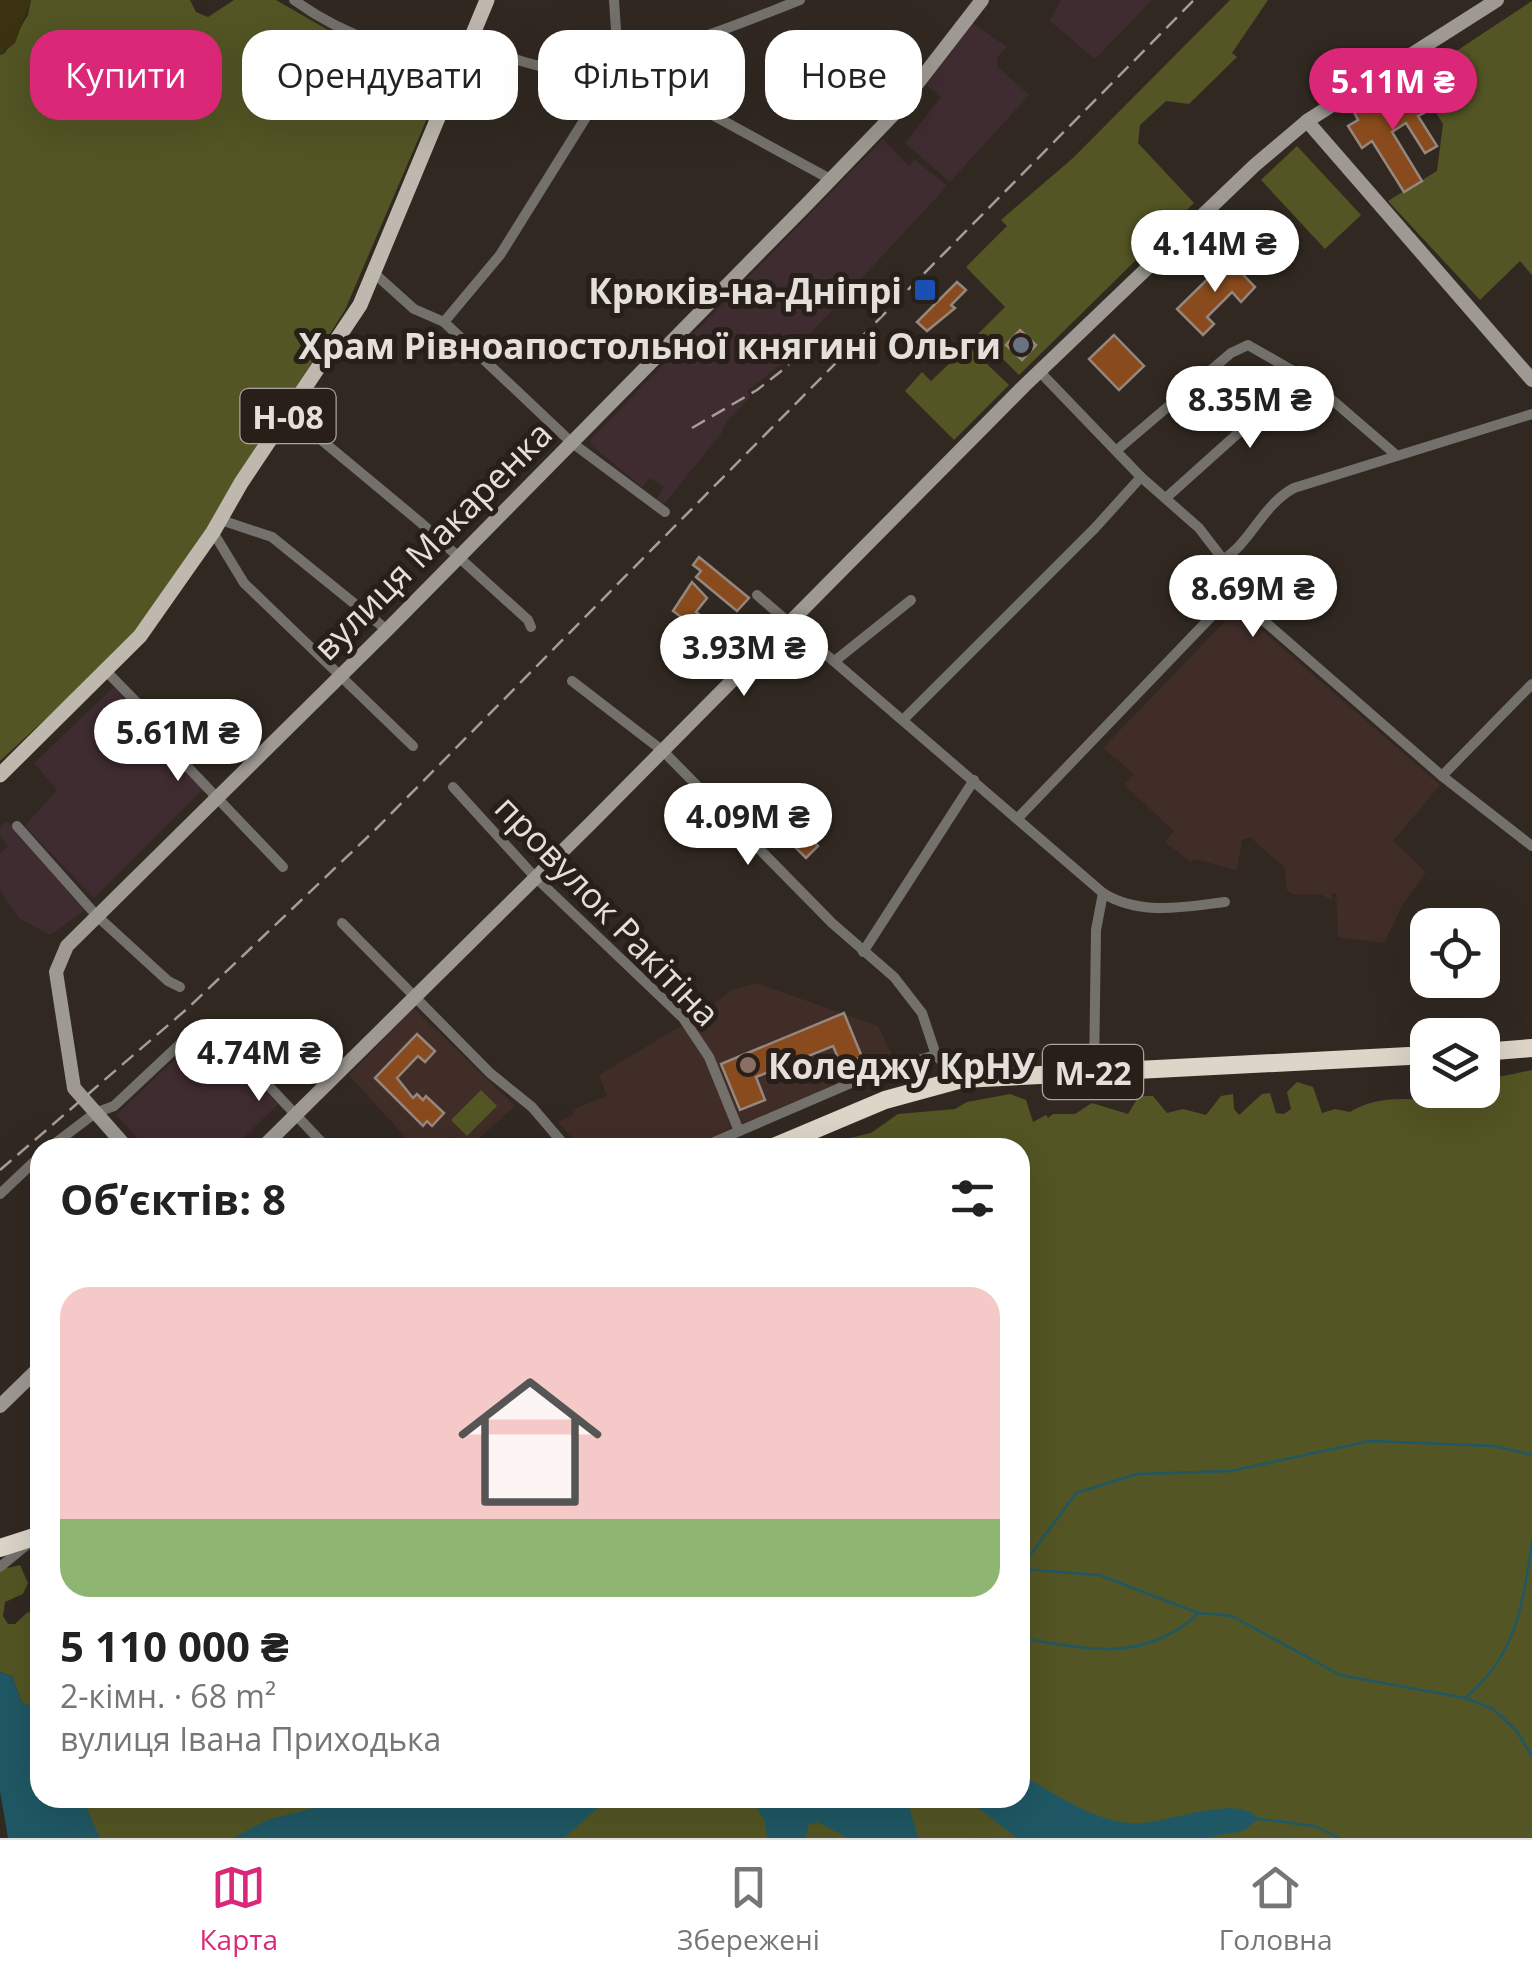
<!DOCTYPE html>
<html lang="uk">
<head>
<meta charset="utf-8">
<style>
  body { margin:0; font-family:"Open Sans",sans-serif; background:#f6f6f6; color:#222; height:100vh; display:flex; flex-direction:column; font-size:38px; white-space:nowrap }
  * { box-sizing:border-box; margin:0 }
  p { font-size:32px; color:#767676 }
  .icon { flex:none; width:55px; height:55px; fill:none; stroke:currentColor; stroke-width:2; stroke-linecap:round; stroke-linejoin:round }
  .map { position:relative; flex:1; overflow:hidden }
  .drawer { position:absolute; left:30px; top:1138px; width:1000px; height:670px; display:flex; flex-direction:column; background:#fff; border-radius:30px; box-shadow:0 10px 40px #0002 }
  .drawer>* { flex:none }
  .hud { position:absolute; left:30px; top:30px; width:1000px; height:90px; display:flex; gap:20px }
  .controls { position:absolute; left:1410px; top:908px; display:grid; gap:20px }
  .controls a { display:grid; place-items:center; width:90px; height:90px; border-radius:20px; background:#fff; box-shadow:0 10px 40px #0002; font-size:50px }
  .price { position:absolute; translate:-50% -85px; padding:0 22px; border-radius:35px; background:#fff; color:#222; font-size:32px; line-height:65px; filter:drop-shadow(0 2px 5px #0008) }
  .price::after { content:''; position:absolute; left:50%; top:60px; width:30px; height:22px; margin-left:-15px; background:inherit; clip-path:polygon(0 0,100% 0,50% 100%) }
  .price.active { background:#db2777; color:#fff }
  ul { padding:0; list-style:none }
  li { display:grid; align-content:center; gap:20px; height:530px; padding:0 30px }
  li span { display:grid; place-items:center; height:310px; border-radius:30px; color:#555 }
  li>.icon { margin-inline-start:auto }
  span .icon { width:180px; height:180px; fill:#fffc; stroke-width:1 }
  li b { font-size:42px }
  h2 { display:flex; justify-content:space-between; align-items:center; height:120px; padding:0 30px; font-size:42px }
  .pill { padding:0 35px; border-radius:30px; background:#fff; box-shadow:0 10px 40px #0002; font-size:35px; line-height:90px }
  .pill.active { background:#db2777; color:#fff }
  .tab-bar { display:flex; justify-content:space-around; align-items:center; height:140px; border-top:2px solid #e0e0e0; background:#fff; font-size:28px; color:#767676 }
  .tab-bar a { display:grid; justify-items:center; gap:5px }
  .tab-bar .active { color:#db2777 }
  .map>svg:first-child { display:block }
</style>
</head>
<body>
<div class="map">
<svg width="1532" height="1838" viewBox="0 0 1532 1838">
  <rect width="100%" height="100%" fill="#312921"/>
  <!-- industrial -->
  <g fill="#3f2c30">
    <polygon points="1061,0 1152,0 1095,59 1050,21"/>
    <polygon points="972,23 1007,47 997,58 997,66 1029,95 950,182 905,143 941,97 924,83"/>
    <polygon points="883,139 909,166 915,160 947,186 785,361 747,391 750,397 725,424 721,434 663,505 656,500 664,487 650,478 642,487 591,445 590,440"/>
    <polygon points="114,687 203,789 94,898 25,826 57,790 34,763"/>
    <polygon points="7,821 85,910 50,935 19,918 0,890 0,853 8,846 0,837 0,828"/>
    <polygon points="205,1031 278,1104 234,1147 146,1147 116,1115"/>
  </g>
  <!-- education -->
  <g fill="#402d28">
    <polygon points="1237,609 1440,785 1393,841 1426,872 1403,904 1384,943 1338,937 1336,893 1332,893 1332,900 1320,894 1295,895 1287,890 1285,868 1250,837 1242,840 1237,870 1194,859 1191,862 1165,842 1174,831 1124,785 1134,774 1103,748"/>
    <polygon points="756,983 878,1026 894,1059 688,1147 580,1147 558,1122 574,1114 572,1110 607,1096 599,1075 693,1019 732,990"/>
    <polygon points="413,1008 515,1106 475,1142 449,1137 438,1147 420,1147 408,1140 349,1075"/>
  </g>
  <!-- green -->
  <g fill="#545524">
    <path d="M31,0H190L196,12L208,17L234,0H276L356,46L403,61C422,87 414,76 441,86L345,310L173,582L133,638L0,761V55L5,53L28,15Z"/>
    <polygon points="1230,0 1268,0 1232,53 1237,57 1189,104 1166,101 1140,125 1138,143 1194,203 1019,375 978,334 1005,307 966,267 1007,226 1001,220 1073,158"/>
    <polygon points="1532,1 1532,275 1520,261 1480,300 1388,201 1437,171 1443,124 1414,79"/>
    <polygon points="1297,146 1361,215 1325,249 1261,180"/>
    <polygon points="968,346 1009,385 954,440 905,391 922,372 931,381"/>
    <path d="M1532,1070V1838H95L98,1835L82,1798H1020V1148L829,1147L842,1140L871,1133L898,1114L955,1109L967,1102L1010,1094L1026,1100L1033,1122L1046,1115L1048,1118L1053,1114H1075L1092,1103L1128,1114L1139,1096H1153L1167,1113L1183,1109L1206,1115L1221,1096L1233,1094L1234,1109L1239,1115L1262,1094L1270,1093L1276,1113L1284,1114L1291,1109L1287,1092L1297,1082L1313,1087L1322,1113L1335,1109L1350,1112C1375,1096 1406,1098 1435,1101C1446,1102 1453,1109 1465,1107L1477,1090H1482L1483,1085L1493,1078Z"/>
    <polygon points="481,1090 497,1106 467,1136 451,1120"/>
    <polygon points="0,1565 8,1568 20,1565 28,1583 23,1594 5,1602 3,1616 8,1624 15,1624 28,1612 35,1616 40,1645 40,1708 22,1703 12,1676 0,1672"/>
  </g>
  <!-- sand -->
  <polygon fill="#3a3211" points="0,0 31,0 15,43 0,55"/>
  <!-- water -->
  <g fill="#1f5864">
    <polygon points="0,1672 12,1676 22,1703 40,1708 40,1798 82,1798 100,1838 8,1838 0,1791"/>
    <path d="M1020,1774C1054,1793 1100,1826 1140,1823C1170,1822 1239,1793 1259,1819L1243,1831L1205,1838H1017L965,1798H1020Z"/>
    <polygon points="353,1798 609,1798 564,1838 233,1838 267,1820"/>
    <polygon points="752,1798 907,1798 918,1838 848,1838 818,1822 809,1824 805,1838 767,1838 765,1822"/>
  </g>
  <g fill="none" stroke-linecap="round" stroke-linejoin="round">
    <!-- stream -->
    <g stroke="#1f5864" stroke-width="2.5">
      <polyline points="1020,1569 1076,1493 1137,1474 1231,1471 1370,1441 1494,1446 1532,1455"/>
      <polyline points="1023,1569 1099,1575 1198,1613"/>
      <path d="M1020,1638C1089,1649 1143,1664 1199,1613L1232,1616L1340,1675L1465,1698L1493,1709L1516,1730L1532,1756"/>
      <path d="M1465,1698C1517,1655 1523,1604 1532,1541"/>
      <polyline points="1259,1819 1315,1826 1339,1838"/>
    </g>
  </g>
  <!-- building -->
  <g fill="#894b1d" stroke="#948780" stroke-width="2.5">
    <polygon points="1398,84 1403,92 1408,88 1424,113 1418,116 1437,146 1425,153 1406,123 1392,132 1422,181 1404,192 1372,141 1362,148 1348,126 1358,120 1354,112 1373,100 1377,108 1391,99 1386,91"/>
    <polygon points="1228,259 1255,287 1241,302 1232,292 1207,317 1214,324 1203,335 1177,309"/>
    <polygon points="957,282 966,290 951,305 955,308 927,331 917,322"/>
    <polygon points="1020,330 1036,345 1022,360 1006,345"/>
    <polygon points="1114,335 1144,366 1119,390 1089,359"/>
    <polygon points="699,557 749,598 737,611 696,577 701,571 693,565"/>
    <polygon points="692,582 707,598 696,612 719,631 728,622 732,627 737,623 753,641 730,662 707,636 673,611"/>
    <polygon points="790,818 818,846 806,858 778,830"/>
    <polygon points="844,1013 862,1057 841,1065 833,1046 756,1077 765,1100 740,1110 721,1064"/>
    <polygon points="417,1034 435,1051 425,1062 418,1056 397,1078 413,1098 417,1094 423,1100 426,1096 444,1113 432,1126 427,1121 423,1126 375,1078"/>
  </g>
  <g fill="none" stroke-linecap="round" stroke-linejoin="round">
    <!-- street -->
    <g stroke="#74716c" stroke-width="10">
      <path d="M294,0C342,35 402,56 461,58"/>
      <polyline points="614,0 618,60 630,70 830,179"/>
      <path d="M467,45C494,51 521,63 549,68C567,71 584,60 601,59C670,54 736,25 800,0"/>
      <polyline points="375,274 414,309 444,322 571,442 665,512"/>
      <polyline points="444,322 500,255 593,106 616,90 630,70"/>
      <polyline points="1039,371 1141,477 1199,528 1219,554 1233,594 1442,776 1532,846"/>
      <polyline points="290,414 420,522 528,620 531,627"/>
      <polyline points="1117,450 1231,353 1248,345 1309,380 1395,454"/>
      <polyline points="1167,497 1265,409 1292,370"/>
      <polyline points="221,520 272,537 387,630"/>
      <polyline points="213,532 244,583 413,746"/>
      <path d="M1222,560C1251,543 1262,505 1294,488L1532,414"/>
      <polyline points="757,595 1103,893 1096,930 1094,1072"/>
      <polyline points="836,660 911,600"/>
      <polyline points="107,672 146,712 163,741 283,867"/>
      <polyline points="572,681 663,751 832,923 894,977 922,1013 936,1055 958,1080"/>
      <polyline points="904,719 1095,528 1141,477"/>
      <polyline points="1442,776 1532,684"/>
      <polyline points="453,787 534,876 683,1018 709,1057 739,1131"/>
      <polyline points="1018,818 1233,594"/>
      <polyline points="17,826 97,916 168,981 180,987"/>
      <path d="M1103,893C1139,916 1184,907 1225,902"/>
      <polyline points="342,923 490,1073 532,1107 567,1148"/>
      <polyline points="863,952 974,780"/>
      <polyline points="49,1148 95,1113 114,1106 195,1030 204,1027 218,1032 327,1148"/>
      <polyline points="700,1148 879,1071 936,1055"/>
      <polyline points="0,1194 40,1156"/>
      <polyline points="0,1567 28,1544"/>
    </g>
    <!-- secondary -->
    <g stroke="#9e9992" stroke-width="14">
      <polyline points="1307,121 1532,380"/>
      <polyline points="127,1148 74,1088 56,972 67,946 387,630 811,200 893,115 982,0"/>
      <polyline points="262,1148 593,821 1024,386 1255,165 1307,121 1497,0"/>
      <polyline points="0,1406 40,1367"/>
    </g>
    <!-- primary -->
    <polyline stroke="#beb8ae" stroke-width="15" points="0,775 140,636 213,532 241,483 360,305 487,0"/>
    <!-- highway -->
    <g stroke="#dcd5c8" stroke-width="18">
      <polyline points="1482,1052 1532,1048"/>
      <polyline points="771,1148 885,1100 962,1079 1428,1055"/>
      <polyline points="0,1548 40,1535"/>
    </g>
    <!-- rail -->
    <g stroke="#a59e98" stroke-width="2.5" stroke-dasharray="15 8" stroke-linecap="butt">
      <polyline points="692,428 757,390 789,365"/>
      <polyline points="0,1170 188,1008 375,830 1194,0"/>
    </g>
  </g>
  <!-- markers -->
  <rect fill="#1a4fb4" stroke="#271f18" stroke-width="4" x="913" y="278" width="24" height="24" rx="5"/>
  <circle fill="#6b7280" stroke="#271f18" stroke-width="4" cx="1021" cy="345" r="10"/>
  <circle fill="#8d6e63" stroke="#271f18" stroke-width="4" cx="748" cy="1065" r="10"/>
  <g text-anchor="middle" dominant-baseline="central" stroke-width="10" stroke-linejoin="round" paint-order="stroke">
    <!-- shield labels -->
    <g fill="#271f18" stroke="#aba5a0" stroke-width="2.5">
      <rect x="240.5" y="389" width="95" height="54" rx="8"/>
      <rect x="1043" y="1045" width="100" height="54" rx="8"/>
    </g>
    <g font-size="32" font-weight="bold" fill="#e4dfda">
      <text x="288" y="416">Н-08</text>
      <text x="1093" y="1072">М-22</text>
    </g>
    <!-- poi labels -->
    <g font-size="35" font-weight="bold" fill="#e4dfda" stroke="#271f18" text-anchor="end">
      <text x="902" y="290">Крюків-на-Дніпрі</text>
      <text x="1001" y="345">Храм Рівноапостольної княгині Ольги</text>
      <text x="768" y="1065" text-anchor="start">Коледжу КрНУ</text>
    </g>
    <!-- street labels -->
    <g font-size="35" fill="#e4dfda" stroke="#271f18">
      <text transform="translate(432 540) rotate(-45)">вулиця Макаренка</text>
      <text transform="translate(608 910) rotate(46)">провулок Ракітіна</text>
    </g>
  </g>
</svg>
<div class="controls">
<a><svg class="icon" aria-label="locate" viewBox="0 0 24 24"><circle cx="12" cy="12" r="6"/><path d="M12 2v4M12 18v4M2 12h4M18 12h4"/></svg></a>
<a><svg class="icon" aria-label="layers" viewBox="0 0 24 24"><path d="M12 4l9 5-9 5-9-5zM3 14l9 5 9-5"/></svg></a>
</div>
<b class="price active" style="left:1393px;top:133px">5.11M ₴</b>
<b class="price" style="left:1215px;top:295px">4.14M ₴</b>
<b class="price" style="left:1250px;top:451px">8.35M ₴</b>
<b class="price" style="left:1253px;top:640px">8.69M ₴</b>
<b class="price" style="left:744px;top:699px">3.93M ₴</b>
<b class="price" style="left:178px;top:784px">5.61M ₴</b>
<b class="price" style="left:748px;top:868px">4.09M ₴</b>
<b class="price" style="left:259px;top:1104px">4.74M ₴</b>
<div class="hud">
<a class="pill active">Купити</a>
<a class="pill">Орендувати</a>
<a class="pill">Фільтри</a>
<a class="pill">Нове</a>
</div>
<section class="drawer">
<h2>Об’єктів: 8<svg class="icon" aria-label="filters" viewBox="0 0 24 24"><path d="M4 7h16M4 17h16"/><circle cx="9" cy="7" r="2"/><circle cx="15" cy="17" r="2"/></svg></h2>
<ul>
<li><span style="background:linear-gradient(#f6c9c9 75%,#8fb573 0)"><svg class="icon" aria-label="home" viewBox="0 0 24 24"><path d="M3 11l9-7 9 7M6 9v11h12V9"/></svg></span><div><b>5 110 000 ₴</b><p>2-кімн. · 68 m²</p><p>вулиця Івана Приходька</p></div></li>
</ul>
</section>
</div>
<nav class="tab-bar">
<a class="active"><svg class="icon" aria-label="map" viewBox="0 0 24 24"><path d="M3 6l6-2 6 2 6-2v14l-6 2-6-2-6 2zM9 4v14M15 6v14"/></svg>Карта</a>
<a><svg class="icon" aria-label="saved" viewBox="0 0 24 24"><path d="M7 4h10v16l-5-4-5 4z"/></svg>Збережені</a>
<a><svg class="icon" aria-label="home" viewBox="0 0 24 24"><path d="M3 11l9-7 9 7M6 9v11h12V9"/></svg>Головна</a>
</nav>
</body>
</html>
